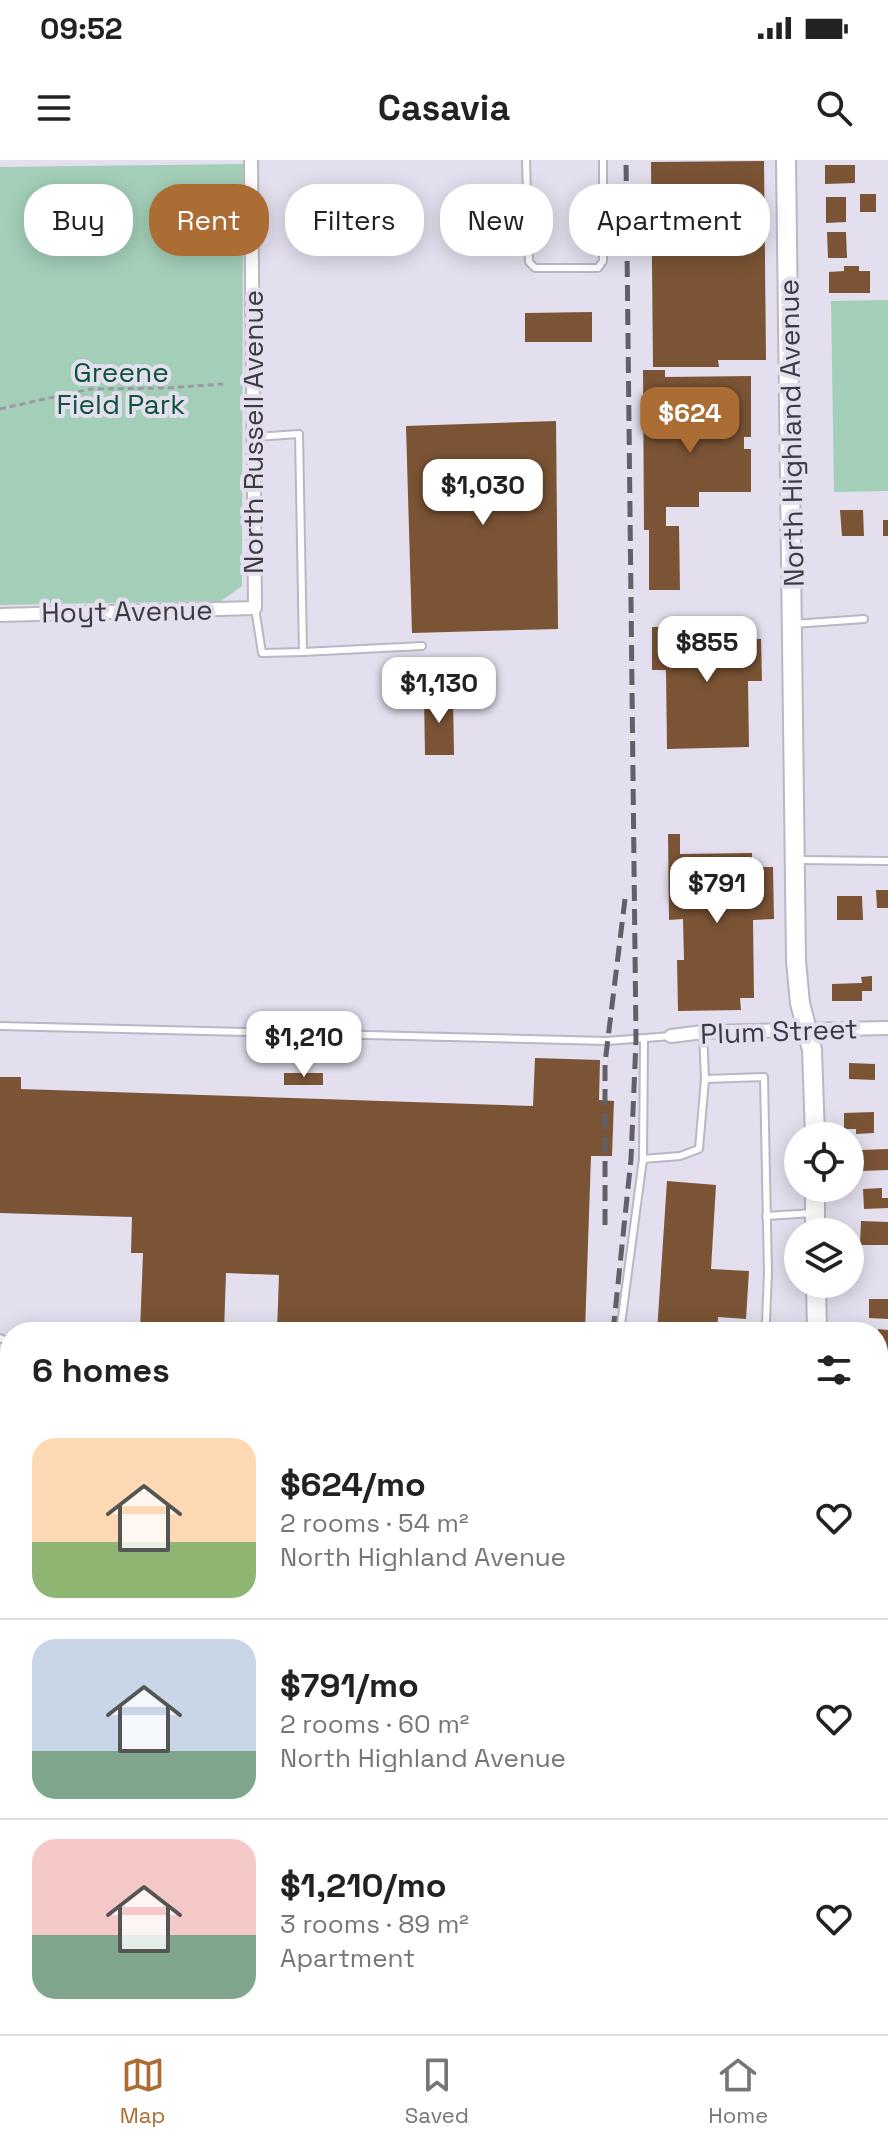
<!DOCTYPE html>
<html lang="en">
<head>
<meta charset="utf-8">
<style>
  body { margin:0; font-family:"Space Grotesk",sans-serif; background:#f6f6f6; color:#222; height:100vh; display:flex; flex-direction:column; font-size:30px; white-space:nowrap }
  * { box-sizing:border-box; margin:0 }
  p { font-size:26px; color:#767676 }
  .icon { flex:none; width:44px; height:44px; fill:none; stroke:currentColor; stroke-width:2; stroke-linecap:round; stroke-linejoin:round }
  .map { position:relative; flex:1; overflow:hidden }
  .details { position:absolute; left:0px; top:1162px; width:888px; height:712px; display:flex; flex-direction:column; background:#fff; border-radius:32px 32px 0 0; box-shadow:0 4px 20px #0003 }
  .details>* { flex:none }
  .guide { position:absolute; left:24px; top:24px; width:840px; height:72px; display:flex; gap:16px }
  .controls { position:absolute; left:784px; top:962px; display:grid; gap:16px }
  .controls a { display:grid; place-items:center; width:80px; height:80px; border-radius:50%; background:#fff; box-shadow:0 4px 20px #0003; font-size:40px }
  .price { position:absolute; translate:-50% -68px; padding:0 18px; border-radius:16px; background:#fff; color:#222; font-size:26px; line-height:52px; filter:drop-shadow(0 2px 4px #0008) }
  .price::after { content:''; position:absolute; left:50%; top:48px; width:24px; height:18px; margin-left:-12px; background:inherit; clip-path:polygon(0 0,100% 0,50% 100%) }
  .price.selected { background:#ac6d34; color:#fff }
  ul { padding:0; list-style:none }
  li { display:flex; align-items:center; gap:24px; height:200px; padding:0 32px }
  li+li { border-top:2px solid #e0e0e0 }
  li span { display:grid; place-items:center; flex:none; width:224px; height:160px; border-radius:24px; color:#555 }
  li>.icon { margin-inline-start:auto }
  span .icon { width:96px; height:96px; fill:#fffc; stroke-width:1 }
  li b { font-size:34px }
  h2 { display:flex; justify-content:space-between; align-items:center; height:96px; padding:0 32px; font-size:34px }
  .pill { padding:0 28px; border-radius:32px; background:#fff; box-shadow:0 4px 20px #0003; font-size:28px; line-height:72px }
  .pill.selected { background:#ac6d34; color:#fff }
  .status { display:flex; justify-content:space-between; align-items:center; height:56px; padding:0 40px; background:#fff; direction:ltr }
  .status svg { height:22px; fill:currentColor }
  header { display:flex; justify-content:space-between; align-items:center; height:104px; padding:0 32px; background:#fff; font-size:36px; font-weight:700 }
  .tab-bar { display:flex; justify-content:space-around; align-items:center; height:112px; border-top:2px solid #e0e0e0; background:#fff; font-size:22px; color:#767676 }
  .tab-bar a { display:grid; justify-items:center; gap:4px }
  .tab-bar .selected { color:#ac6d34 }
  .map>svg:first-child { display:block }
</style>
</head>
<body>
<div class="status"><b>09:52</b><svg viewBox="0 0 49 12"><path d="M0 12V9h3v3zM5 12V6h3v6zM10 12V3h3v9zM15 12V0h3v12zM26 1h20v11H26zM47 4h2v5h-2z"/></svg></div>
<header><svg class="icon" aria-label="menu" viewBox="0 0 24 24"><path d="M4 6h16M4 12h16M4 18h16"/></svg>Casavia<svg class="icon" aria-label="search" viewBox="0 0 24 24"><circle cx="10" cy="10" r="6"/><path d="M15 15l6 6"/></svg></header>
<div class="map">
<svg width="888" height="1874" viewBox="0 0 888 1874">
  <rect width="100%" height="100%" fill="#e3dfee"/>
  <!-- green -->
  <g fill="#a3cfb8">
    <polygon points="243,4 242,426 221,441 0,445 0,7"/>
    <polygon points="888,140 888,331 834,332 831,141"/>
  </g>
  <!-- building -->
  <g fill="#7b5435">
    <polygon points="764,1 766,200 718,200 719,207 653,207 651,2"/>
    <polygon points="825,5 855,5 855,23 825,24"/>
    <rect x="860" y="34" width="16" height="18"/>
    <polygon points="826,37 846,37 846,62 826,63"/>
    <polygon points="827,72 846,72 847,98 828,98"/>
    <polygon points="844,106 859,106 859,111 870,111 870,133 829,133 829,112 844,111"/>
    <polygon points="592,152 592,182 525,182 525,153"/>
    <polygon points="643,210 665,210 665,217 751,216 751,277 744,277 744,289 751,289 751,332 699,332 699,347 666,347 666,366 679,366 680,430 649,430 649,370 644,370"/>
    <polygon points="556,261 558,469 412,473 406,266"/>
    <polygon points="840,350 863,350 864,376 842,376"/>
    <rect x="883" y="360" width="5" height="16"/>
    <polygon points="735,466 735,479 761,479 762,521 748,521 749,587 667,589 666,510 652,510 652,467"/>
    <polygon points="453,535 454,595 425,595 424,536"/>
    <polygon points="668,674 680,674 680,694 752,693 752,707 773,707 774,759 753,760 754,838 740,838 741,850 678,851 677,800 684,800 683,759 669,760"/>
    <polygon points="876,730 888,730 888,748 877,748"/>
    <polygon points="837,736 862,736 863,760 837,760"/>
    <polygon points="872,816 872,831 862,831 862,841 832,841 832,824 862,823 861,817"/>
    <polygon points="535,898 600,900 599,940 614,941 612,996 591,996 585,1172 277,1172 279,1115 226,1113 224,1172 140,1172 143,1093 131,1093 132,1057 0,1053 0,917 21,917 21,929 533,946"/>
    <polygon points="849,903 875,904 875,920 849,919"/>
    <rect x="284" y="913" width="39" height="12"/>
    <polygon points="874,952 874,973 856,974 856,969 844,969 844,953"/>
    <polygon points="888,989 888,1010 861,1011 861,990"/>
    <polygon points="667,1021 716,1025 711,1109 749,1111 746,1159 718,1157 717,1172 657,1172"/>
    <polygon points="882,1028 882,1038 888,1038 888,1048 864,1049 863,1029"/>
    <polygon points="861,1061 888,1062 888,1085 860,1085"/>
    <polygon points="869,1139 888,1139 888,1159 869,1158"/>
    <polygon points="878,1169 888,1170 888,1190 878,1190"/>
    <polygon points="878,1198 882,1198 882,1207 888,1207 888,1217 883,1217 883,1220 878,1220"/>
    <polygon points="0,1319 4,1319 3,1345 0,1345"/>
    <polygon points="878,1372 888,1372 888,1408 878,1407"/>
    <polygon points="4,1393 10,1393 10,1420 2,1419"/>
    <polygon points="0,1481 10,1483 10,1512 0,1510"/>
    <polygon points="1,1528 10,1529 10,1536 1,1535"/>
    <polygon points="880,1593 888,1594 888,1615 878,1613"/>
    <polygon points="878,1686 888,1687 888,1731 878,1730"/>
    <polygon points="8,1728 10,1728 10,1785 0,1784 0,1747 6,1748"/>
    <rect x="878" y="1795" width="4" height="22"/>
    <rect x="129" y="1864" width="21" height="10"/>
    <polygon points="334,1864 350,1865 349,1874 333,1874"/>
    <polygon points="538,1864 731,1864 730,1874 537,1874"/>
    <polygon points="785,1864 825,1864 825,1874 785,1870"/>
  </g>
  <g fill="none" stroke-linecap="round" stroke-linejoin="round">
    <defs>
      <g id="lane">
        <polyline points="526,0 529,102 535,108 598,108 603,101 603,0"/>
        <polyline points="255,277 299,274 303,492 262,493 255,448"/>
        <polyline points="793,464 864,459"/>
        <polyline points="303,492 422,486"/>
        <polyline points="799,700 888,701"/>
        <polyline points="0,866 607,881 671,876"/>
        <polyline points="703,872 705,919 764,917 768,1112 766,1161 761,1172"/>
        <polyline points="644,880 643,999 680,996 699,989 705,919"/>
        <polyline points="766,1056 814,1053"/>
        <polyline points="620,1172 643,999"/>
        <polyline points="0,1178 10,1183"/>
        <polyline points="86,1874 88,1864"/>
      </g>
      <g id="street">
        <polyline points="0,455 255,448 251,0"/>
        <polyline points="671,876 703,872 888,868"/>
        <polyline points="0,1265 10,1266"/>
        <polyline points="878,1340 888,1341"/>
        <polyline points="0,1450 10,1451"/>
        <polyline points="878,1553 888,1554"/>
        <polyline points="0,1660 10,1661"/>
        <polyline points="878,1765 888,1766"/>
        <polyline points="104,1874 106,1864"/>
      </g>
      <g id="secondary">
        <polyline points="786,0 796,801 800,843 812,890 815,976"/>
        <polyline points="815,1028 815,1072"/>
        <polyline points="816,1124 817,1172"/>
        <polyline points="753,1874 754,1864"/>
      </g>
    </defs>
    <!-- lane casing -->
    <use href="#lane" stroke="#bab6c4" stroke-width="10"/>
    <!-- street casing -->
    <use href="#street" stroke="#bab6c4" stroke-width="16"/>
    <!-- secondary casing -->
    <use href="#secondary" stroke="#bab6c4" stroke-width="22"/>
    <!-- path -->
    <polyline stroke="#9c99a4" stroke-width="3" stroke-dasharray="6 4" stroke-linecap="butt" points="0,249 90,229 168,228 223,224"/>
    <!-- lane -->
    <use href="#lane" stroke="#fff" stroke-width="6"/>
    <!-- street -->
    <use href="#street" stroke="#fff" stroke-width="12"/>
    <!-- secondary -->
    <use href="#secondary" stroke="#fff" stroke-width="18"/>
    <!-- rail -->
    <g stroke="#615f67" stroke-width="5" stroke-dasharray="16 8" stroke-linecap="butt">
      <polyline points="605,1065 605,903 625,739"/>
      <polyline points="613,1172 631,999 636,880 626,0"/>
      <polyline points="526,1874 528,1864"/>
    </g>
  </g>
  <g text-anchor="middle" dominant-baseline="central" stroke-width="8" stroke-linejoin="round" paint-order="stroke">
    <!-- park labels -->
    <g font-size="28" fill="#0e533a" stroke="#e3dfee">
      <text x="121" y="212">Greene<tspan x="121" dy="32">Field Park</tspan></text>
    </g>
    <!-- street labels -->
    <g font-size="28" fill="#3c3a40" stroke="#e3dfee">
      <text transform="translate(253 272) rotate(-90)">North Russell Avenue</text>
      <text transform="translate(791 273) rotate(-91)">North Highland Avenue</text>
      <text transform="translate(127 451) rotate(-1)">Hoyt Avenue</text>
      <text transform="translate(779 871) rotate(-2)">Plum Street</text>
    </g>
  </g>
</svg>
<div class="controls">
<a><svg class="icon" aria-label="locate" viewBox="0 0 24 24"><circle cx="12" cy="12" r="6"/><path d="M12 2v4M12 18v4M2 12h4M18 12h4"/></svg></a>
<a><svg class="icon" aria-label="layers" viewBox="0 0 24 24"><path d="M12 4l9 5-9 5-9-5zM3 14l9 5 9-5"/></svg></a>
</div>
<b class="price selected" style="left:690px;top:295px">$624</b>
<b class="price" style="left:483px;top:367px">$1,030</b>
<b class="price" style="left:707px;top:524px">$855</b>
<b class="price" style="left:439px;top:565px">$1,130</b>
<b class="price" style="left:717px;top:765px">$791</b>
<b class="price" style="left:304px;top:919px">$1,210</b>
<div class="guide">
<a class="pill">Buy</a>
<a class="pill selected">Rent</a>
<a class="pill">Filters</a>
<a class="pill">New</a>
<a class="pill">Apartment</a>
</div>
<section class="details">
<h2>6 homes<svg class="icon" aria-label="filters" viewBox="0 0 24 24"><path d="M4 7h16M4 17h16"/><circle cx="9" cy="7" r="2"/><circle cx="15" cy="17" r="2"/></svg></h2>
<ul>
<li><span style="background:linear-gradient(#ffd9b3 65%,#8fb573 0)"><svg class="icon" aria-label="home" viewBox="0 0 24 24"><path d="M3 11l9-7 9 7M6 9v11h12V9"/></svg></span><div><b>$624/mo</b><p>2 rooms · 54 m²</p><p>North Highland Avenue</p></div><svg class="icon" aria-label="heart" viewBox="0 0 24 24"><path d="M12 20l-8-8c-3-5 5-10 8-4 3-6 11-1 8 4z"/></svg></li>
<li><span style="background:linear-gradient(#c9d6e8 70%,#7fa58c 0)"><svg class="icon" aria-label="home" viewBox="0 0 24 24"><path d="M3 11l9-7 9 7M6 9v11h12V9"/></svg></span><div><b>$791/mo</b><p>2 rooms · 60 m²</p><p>North Highland Avenue</p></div><svg class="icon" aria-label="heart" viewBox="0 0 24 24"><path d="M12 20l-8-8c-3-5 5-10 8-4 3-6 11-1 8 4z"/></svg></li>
<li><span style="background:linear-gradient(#f6c9c9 60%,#7fa58c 0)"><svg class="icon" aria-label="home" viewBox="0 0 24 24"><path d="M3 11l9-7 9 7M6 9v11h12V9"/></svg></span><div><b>$1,210/mo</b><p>3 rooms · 89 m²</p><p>Apartment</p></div><svg class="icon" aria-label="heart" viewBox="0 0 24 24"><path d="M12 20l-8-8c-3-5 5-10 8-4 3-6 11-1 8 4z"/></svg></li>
</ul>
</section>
</div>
<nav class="tab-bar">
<a class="selected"><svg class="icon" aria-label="map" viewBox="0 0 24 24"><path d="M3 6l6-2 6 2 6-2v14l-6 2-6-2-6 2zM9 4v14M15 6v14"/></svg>Map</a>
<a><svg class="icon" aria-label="saved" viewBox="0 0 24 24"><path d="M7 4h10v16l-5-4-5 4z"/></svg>Saved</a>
<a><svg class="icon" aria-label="home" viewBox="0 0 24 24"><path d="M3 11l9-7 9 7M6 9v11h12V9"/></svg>Home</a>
</nav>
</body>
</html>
